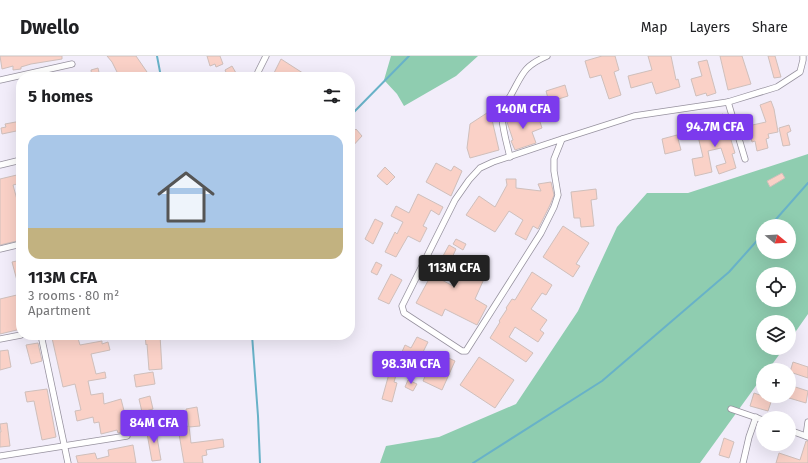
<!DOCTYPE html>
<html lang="en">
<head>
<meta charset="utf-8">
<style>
  body { margin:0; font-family:"Fira Sans",sans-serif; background:#f6f6f6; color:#202124; height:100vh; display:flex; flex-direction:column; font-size:15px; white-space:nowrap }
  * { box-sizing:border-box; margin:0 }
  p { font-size:13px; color:#757577 }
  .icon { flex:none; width:22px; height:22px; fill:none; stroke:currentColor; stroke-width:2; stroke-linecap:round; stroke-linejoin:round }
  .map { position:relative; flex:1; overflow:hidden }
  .details { position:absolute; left:16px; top:16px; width:339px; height:268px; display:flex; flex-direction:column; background:#fff; border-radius:16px; box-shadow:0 4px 16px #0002 }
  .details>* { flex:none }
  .needle { width:26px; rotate:108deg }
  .tools { position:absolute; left:756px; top:163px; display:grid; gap:8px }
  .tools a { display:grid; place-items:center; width:40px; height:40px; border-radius:50%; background:#fff; box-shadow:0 4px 16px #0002; font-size:20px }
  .price { position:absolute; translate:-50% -34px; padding:0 9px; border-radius:4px; background:#7c3aed; color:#fff; font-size:13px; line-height:26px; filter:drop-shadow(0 1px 2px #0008) }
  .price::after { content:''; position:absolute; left:50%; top:24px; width:12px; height:9px; margin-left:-6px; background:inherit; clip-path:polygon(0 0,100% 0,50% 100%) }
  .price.on { background:#222; color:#fff }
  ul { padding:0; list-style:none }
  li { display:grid; align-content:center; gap:8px; height:212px; padding:0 12px }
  li span { display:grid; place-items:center; height:124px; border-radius:12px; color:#555 }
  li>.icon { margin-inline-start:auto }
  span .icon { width:72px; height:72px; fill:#fffc; stroke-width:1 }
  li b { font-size:17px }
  h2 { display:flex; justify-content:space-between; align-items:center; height:48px; padding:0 12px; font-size:17px }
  header { display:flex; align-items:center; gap:24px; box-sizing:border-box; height:56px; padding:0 20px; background:#fff; border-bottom:1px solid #e0e0e0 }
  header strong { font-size:19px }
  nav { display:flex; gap:22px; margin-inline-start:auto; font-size:14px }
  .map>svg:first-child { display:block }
</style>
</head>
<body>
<header>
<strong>Dwello</strong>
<nav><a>Map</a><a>Layers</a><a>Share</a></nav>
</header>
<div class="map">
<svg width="808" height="407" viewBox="0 0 808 407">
  <rect width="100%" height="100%" fill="#f2edfa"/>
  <!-- green -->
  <g fill="#8fcdb0" fill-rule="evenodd">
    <polygon points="391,0 478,0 456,20 404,50 397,38 384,24"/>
    <path d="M808,98V258L789,285V266H763V292H784L768,314H763V320L700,407H380L386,390L439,381L516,348L578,255L617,171L647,137H688ZM763,170H789V196H763ZM763,218H789V244H763Z"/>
  </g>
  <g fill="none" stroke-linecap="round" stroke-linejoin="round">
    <!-- stream -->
    <g stroke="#68b2c8" stroke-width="2">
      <polyline points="157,0 161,21"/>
      <polyline points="350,60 409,0"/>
      <polyline points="770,170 808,127"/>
      <polyline points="252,279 258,360 260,407"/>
      <polyline points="473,407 602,325 729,216 763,178"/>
    </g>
  </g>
  <!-- building -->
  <g fill="#fad1c7" stroke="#cfbfbb" fill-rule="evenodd">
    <polygon points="0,0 62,0 62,3 31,8 21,11 21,13 13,14 13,10 2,13"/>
    <polygon points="107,0 136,0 147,16 140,21 126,21 124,17 119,20 112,6"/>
    <polygon points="207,0 220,0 223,8 216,11 215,8 210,10"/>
    <polygon points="602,0 615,0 619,14 614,16 621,39 609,43 601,19 590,22 585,5"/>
    <polygon points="648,0 671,0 676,24 678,23 680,31 656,38 652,26 631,32 628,20 652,14"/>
    <polygon points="720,0 742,0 751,28 728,34"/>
    <polygon points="768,0 775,0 781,21 774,22"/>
    <polygon points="281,3 309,21 272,21"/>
    <polygon points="707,4 716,37 707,40 706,37 696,40 691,23 702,20 698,6"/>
    <polygon points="232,10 236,17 230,21 228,21 225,14"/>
    <polygon points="98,12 100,21 92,21 91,14"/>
    <polygon points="565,29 568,40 549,46 546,35"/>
    <polygon points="771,45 774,53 778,76 768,78 769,82 766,83 768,92 757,95 755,85 752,86 748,70 766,66 760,49"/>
    <polygon points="490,55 499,94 470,102 467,92 470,68"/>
    <polygon points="519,56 520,61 525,60 527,64 538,60 542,72 532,76 536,87 515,94 511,85 513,84 507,66 512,64 510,59"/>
    <polygon points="723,58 735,97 732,98 736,112 719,118 716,110 726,107 721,92 708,95 712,116 695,120 692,103 703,101 697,76 715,71 712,62"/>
    <polygon points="21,65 21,74 2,78 1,72 6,71 5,68"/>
    <polygon points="789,69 791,75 787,77 790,89 783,90 779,72"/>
    <polygon points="356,73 362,80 350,93 350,79"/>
    <polygon points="677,79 681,94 665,98 662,83"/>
    <polygon points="436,107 451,115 454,110 462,115 451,140 426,126"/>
    <polygon points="385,111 395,121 387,129 377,120"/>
    <polygon points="782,117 785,122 770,131 767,125"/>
    <polygon points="21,118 21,127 13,129 19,151 17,152 21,170 21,184 0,189 0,123"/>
    <polygon points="506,123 516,123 516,132 541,135 538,128 551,126 554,139 550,149 538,173 533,170 526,184 515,178 523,164 509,155 495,176 466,159 479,140 495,151 507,129"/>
    <polygon points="596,133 597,143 591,144 594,170 581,171 580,162 574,162 571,136"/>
    <polygon points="418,138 443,151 439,159 431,154 423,170 427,172 420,186 408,180 396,201 385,196 395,176 397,178 403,166 391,160 396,150 409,157"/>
    <polygon points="375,163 383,167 373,188 365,183"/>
    <polygon points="563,170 589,187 576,208 580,210 573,221 543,201"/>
    <polygon points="456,183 466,188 463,194 453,188"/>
    <path d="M449,189L456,193L451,204L472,216L476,207L488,214L475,243L487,250L477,269L445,253L442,260L416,247L442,199L443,200ZM446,211L460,218L453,230L440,223Z"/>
    <polygon points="21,204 21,232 19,232 12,206"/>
    <polygon points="376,206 382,209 377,219 371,216"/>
    <polygon points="532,216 552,229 546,239 542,237 531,253 547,264 540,274 544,277 538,286 515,271 509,281 533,297 526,306 490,282 500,266 499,265 507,253 506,252 512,243 515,244"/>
    <polygon points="391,218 402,224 389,248 378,243"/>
    <polygon points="21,238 21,273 0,278 0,243"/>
    <polygon points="69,279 69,281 77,279 80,289 102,285 102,288 108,286 110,294 91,298 96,318 105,316 106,322 88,325 91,339 103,337 104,348 121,343 129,374 118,377 117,374 101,378 99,366 94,367 93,361 77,365 75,355 81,354 75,328 63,331 52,282"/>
    <polygon points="145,279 160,279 162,313 149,314 147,288 146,289"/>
    <polygon points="417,281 428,286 418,306 407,301 404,308 398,305 405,289 411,292"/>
    <polygon points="38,287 42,305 31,308 26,289"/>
    <polygon points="8,294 11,311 0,314 0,295"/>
    <polygon points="436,296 455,305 442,334 423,325"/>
    <polygon points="479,301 514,324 495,352 460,329"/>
    <polygon points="793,306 808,311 808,322 790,316"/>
    <polygon points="392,307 399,309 394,326 397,327 392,346 382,343"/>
    <polygon points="153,316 155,328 136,331 134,319"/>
    <polygon points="408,324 417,328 413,335 405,331"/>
    <polygon points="789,329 808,335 806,347 789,342"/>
    <polygon points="47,333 56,381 42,384 34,345 27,346 25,336"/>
    <polygon points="754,337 763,340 773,340 768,355 750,350"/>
    <polygon points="150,340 153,353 142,356 139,343"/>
    <polygon points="197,351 200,370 189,371 186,353"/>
    <polygon points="7,367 10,390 0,391 0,376 1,376 0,368"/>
    <polygon points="155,370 161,404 152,405 146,372"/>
    <polygon points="189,370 191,387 223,383 224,391 206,394 207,399 202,400 203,407 184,407 178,372"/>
    <polygon points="724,382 734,386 729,402 719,399"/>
    <polygon points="806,385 808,385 808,407 776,407 779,397 800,404"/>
    <polygon points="133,389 136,407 78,407 76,400 95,397 97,403 109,400 108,394"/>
  </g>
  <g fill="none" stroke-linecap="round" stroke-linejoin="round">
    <defs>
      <g id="street">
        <polyline points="258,16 266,0"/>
        <polyline points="0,24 72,8"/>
        <polyline points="728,46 745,103"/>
        <polyline points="562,83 554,103 554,115 558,139 554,151 541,177 466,295 462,295 404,257 402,250 455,144 469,124 480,112 493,106 562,83 634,60 728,46 777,31 800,16 803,4 803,0"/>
        <path d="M510,101C507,88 503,75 502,62C501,52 508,45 512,37C523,17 524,10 547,0"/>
        <polyline points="0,109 21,104"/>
        <polyline points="0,193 21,188"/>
        <polyline points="41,279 68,407"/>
        <polyline points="0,283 21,279"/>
        <polyline points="731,353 763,364"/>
        <polyline points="789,374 808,381"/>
        <polyline points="806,380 808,366"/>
        <polyline points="0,400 127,380"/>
        <polyline points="743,407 749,381 756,361"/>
      </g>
    </defs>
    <!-- street casing -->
    <use href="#street" stroke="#97929f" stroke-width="7"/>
    <!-- street -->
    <use href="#street" stroke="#fff" stroke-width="5.5"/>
  </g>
</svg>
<div class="tools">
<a><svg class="needle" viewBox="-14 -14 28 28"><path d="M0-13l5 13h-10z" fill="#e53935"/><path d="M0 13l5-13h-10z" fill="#757577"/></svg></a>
<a><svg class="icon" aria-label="locate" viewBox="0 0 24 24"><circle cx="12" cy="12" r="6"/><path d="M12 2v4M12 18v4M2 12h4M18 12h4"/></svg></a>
<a><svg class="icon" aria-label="layers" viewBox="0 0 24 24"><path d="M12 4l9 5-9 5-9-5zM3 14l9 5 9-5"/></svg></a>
<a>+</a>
<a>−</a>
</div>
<b class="price" style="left:523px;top:74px">140M CFA</b>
<b class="price" style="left:715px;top:92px">94.7M CFA</b>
<b class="price on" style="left:454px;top:233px">113M CFA</b>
<b class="price" style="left:411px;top:329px">98.3M CFA</b>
<b class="price" style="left:154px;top:388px">84M CFA</b>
<section class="details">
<h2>5 homes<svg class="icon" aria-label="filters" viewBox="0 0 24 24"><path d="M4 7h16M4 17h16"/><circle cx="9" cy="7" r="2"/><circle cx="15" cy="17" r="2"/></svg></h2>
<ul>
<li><span style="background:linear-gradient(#a9c7e8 75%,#c2b280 0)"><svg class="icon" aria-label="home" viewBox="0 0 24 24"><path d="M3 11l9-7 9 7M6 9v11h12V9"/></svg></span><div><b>113M CFA</b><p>3 rooms · 80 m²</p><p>Apartment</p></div></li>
</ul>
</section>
</div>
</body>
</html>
